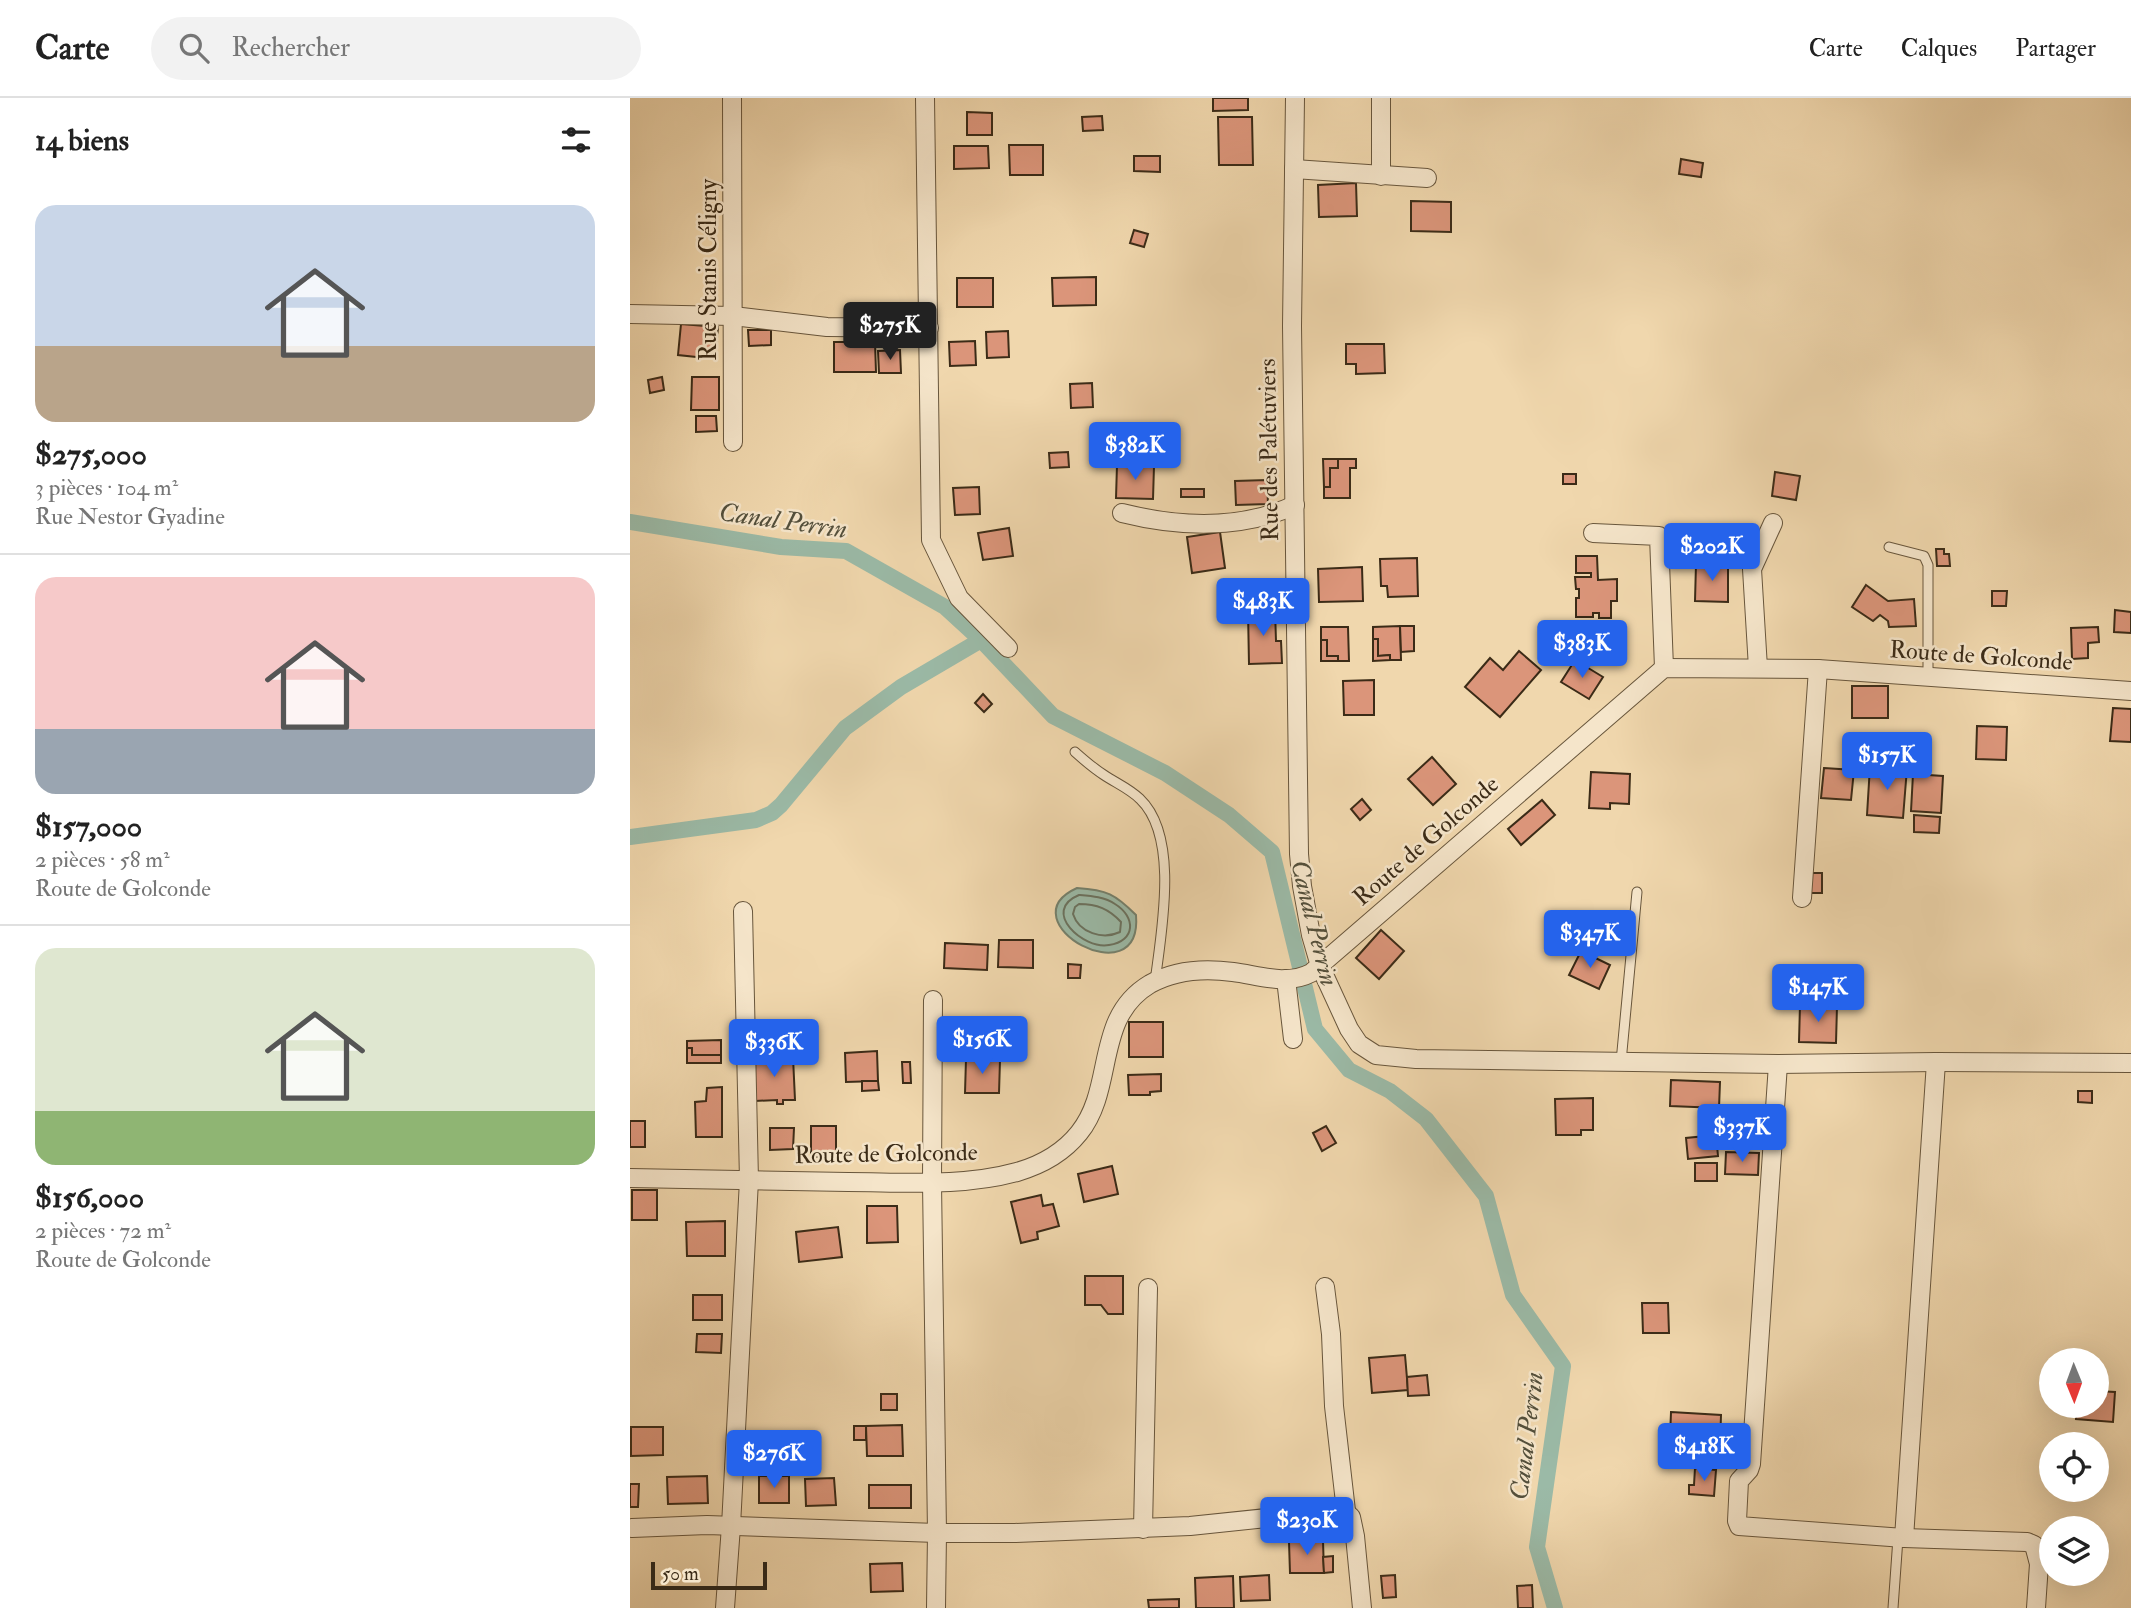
<!DOCTYPE html>
<html lang="fr">
<head>
<meta charset="utf-8">
<style>
  body { margin:0; font-family:"IM FELL Double Pica",serif; background:#f2f2f2; color:#222; height:100vh; display:flex; flex-direction:column; font-size:26px; white-space:nowrap }
  * { box-sizing:border-box; margin:0 }
  p { font-size:23px; color:#767676 }
  .icon { flex:none; width:38px; height:38px; fill:none; stroke:currentColor; stroke-width:2; stroke-linecap:round; stroke-linejoin:round }
  .map { position:relative; flex:1; overflow:hidden }
  .details { display:flex; flex-direction:column; background:#fff; width:630px }
  .details>* { flex:none }
  .needle { width:46px; rotate:179deg }
  .controls { position:absolute; left:1409px; top:1250px; display:grid; gap:14px }
  .controls a { display:grid; place-items:center; width:70px; height:70px; border-radius:50%; background:#fff; box-shadow:0 7px 28px #0002; font-size:35px }
  .scale { position:absolute; left:21px; bottom:18px; width:116px; box-sizing:border-box; padding-left:7px; border:4px solid #3b2b17; border-top:0; font-size:19px; line-height:24px; white-space:nowrap; color:#3b2b17; -webkit-text-stroke:5px #f5e5ca; paint-order:stroke }
  .price { position:absolute; translate:-50% -60px; padding:0 16px; border-radius:7px; background:#2563eb; color:#fff; font-size:23px; line-height:46px; filter:drop-shadow(0 2px 4px #0008) }
  .price::after { content:''; position:absolute; left:50%; top:42px; width:21px; height:16px; margin-left:-10px; background:inherit; clip-path:polygon(0 0,100% 0,50% 100%) }
  .price.current { background:#222; color:#fff }
  ul { padding:0; list-style:none }
  li { display:grid; align-content:center; gap:14px; height:371px; padding:0 35px }
  li+li { border-top:2px solid #e0e0e0 }
  li span { display:grid; place-items:center; height:217px; border-radius:21px; color:#555 }
  li>.icon { margin-inline-start:auto }
  span .icon { width:126px; height:126px; fill:#fffc; stroke-width:1 }
  li b { font-size:30px }
  h2 { display:flex; justify-content:space-between; align-items:center; height:84px; padding:0 35px; font-size:30px }
  header { display:flex; align-items:center; gap:42px; box-sizing:border-box; height:98px; padding:0 35px; background:#fff; border-bottom:2px solid #e0e0e0 }
  header strong { font-size:33px }
  nav { display:flex; gap:38px; margin-inline-start:auto; font-size:24px }
  .search { width:490px; height:63px; background:#f2f2f2; display:flex; align-items:center; gap:18px; box-sizing:border-box; padding:0 24px; border-radius:38px; color:#767676; font-size:26px }
  main { display:flex; flex:1; min-height:0 }
  .map>svg:first-child { display:block }
</style>
</head>
<body>
<header>
<strong>Carte</strong>
<div class="search"><svg class="icon" aria-label="search" viewBox="0 0 24 24"><circle cx="10" cy="10" r="6"/><path d="M15 15l6 6"/></svg>Rechercher</div>
<nav><a>Carte</a><a>Calques</a><a>Partager</a></nav>
</header>
<main>
<section class="details">
<h2>14 biens<svg class="icon" aria-label="filters" viewBox="0 0 24 24"><path d="M4 7h16M4 17h16"/><circle cx="9" cy="7" r="2"/><circle cx="15" cy="17" r="2"/></svg></h2>
<ul>
<li><span style="background:linear-gradient(#c9d6e8 65%,#b9a48a 0)"><svg class="icon" aria-label="home" viewBox="0 0 24 24"><path d="M3 11l9-7 9 7M6 9v11h12V9"/></svg></span><div><b>$275,000</b><p>3 pièces · 104 m²</p><p>Rue Nestor Gyadine</p></div></li>
<li><span style="background:linear-gradient(#f6c9c9 70%,#9aa5b1 0)"><svg class="icon" aria-label="home" viewBox="0 0 24 24"><path d="M3 11l9-7 9 7M6 9v11h12V9"/></svg></span><div><b>$157,000</b><p>2 pièces · 58 m²</p><p>Route de Golconde</p></div></li>
<li><span style="background:linear-gradient(#dfe7d0 75%,#8fb573 0)"><svg class="icon" aria-label="home" viewBox="0 0 24 24"><path d="M3 11l9-7 9 7M6 9v11h12V9"/></svg></span><div><b>$156,000</b><p>2 pièces · 72 m²</p><p>Route de Golconde</p></div></li>
</ul>
</section>
<div class="map">
<svg width="1501" height="1510" viewBox="0 0 1501 1510">
  <rect width="100%" height="100%" fill="#f0d7ad"/>
  <filter id="stains"><feTurbulence type="fractalNoise" baseFrequency=".00286" numOctaves="4"/><feColorMatrix values="0 0 0 0 .2 0 0 0 0 .09 0 0 0 0 .02 0 0 0 .5 -.17"/></filter>
  <radialGradient id="worn" r=".72"><stop offset=".6" stop-color="#630" stop-opacity="0"/><stop offset="1" stop-color="#630" stop-opacity=".3"/></radialGradient>
  <!-- water -->
  <path fill="#9bbaa7" stroke="#75816d" stroke-width="2" d="M447,790C477,792 485,796 506,817C513,901 374,823 447,790Z"/>
  <g fill="none" stroke-linecap="round" stroke-linejoin="round">
    <!-- shore -->
    <g stroke="#6b725f" stroke-width="2">
      <path d="M449,797C461,798 475,799 485,806C506,819 506,843 479,847C454,852 410,813 449,797Z"/>
      <path d="M449,806C467,806 479,811 491,824L490,834C473,842 449,835 443,816L445,809Z"/>
    </g>
    <!-- canal -->
    <g stroke="#9bbaa7" stroke-width="16">
      <polyline points="0,424 151,449 216,453 315,509 351,542 423,618 535,675 599,717 642,754 685,931 719,972 760,993 796,1021 856,1098 883,1197 933,1268 907,1449 925,1510"/>
      <polyline points="0,739 126,722 142,715 151,707 215,630 271,589 351,542"/>
    </g>
  </g>
  <!-- building -->
  <g fill="#db957a" stroke="#3b2b17" stroke-width="2">
    <polygon points="583,0 618,0 618,12 583,13"/>
    <polygon points="337,14 362,15 362,37 337,37"/>
    <polygon points="472,18 473,32 453,33 452,19"/>
    <polygon points="588,19 622,19 623,67 589,67"/>
    <polygon points="379,47 413,47 413,77 380,77"/>
    <polygon points="324,48 358,48 359,70 324,71"/>
    <polygon points="504,58 530,58 530,74 504,73"/>
    <polygon points="1051,61 1073,65 1071,79 1049,76"/>
    <polygon points="726,85 727,118 689,119 688,87"/>
    <polygon points="781,103 821,104 821,134 781,133"/>
    <polygon points="504,132 518,136 514,149 500,145"/>
    <polygon points="466,179 466,207 423,208 422,180"/>
    <rect x="327" y="180" width="36" height="29"/>
    <polygon points="51,226 88,229 85,261 48,257"/>
    <polygon points="118,232 141,232 141,247 119,248"/>
    <polygon points="378,233 379,259 357,260 356,234"/>
    <polygon points="345,243 346,267 320,268 319,244"/>
    <polygon points="204,244 245,244 246,274 204,274"/>
    <polygon points="716,246 754,246 755,275 726,276 726,266 716,266"/>
    <polygon points="270,252 271,275 249,275 248,253"/>
    <polygon points="32,279 34,292 20,295 18,282"/>
    <polygon points="62,279 89,279 89,312 61,312"/>
    <polygon points="462,285 463,309 441,310 440,286"/>
    <polygon points="66,318 86,318 87,333 66,334"/>
    <polygon points="438,354 439,369 420,370 419,355"/>
    <polygon points="693,361 708,361 708,370 700,370 700,389 694,389"/>
    <polygon points="708,361 726,361 726,370 720,370 720,400 694,400 694,389 700,389 700,370 708,370"/>
    <polygon points="487,367 524,368 523,401 486,400"/>
    <polygon points="1145,374 1170,378 1166,402 1142,398"/>
    <rect x="933" y="376" width="13" height="10"/>
    <polygon points="637,382 638,406 606,407 605,383"/>
    <polygon points="349,389 350,416 325,417 323,390"/>
    <rect x="551" y="391" width="23" height="8"/>
    <polygon points="379,430 383,458 353,462 348,435"/>
    <polygon points="590,434 595,470 562,475 557,439"/>
    <polygon points="1306,451 1314,451 1314,456 1319,456 1320,468 1307,468"/>
    <polygon points="946,458 967,458 968,482 987,481 987,503 981,503 981,520 969,520 969,515 963,515 963,519 946,519 946,500 949,500 949,491 946,491 945,479 961,479 961,475 946,475"/>
    <polygon points="787,460 788,498 758,499 757,488 751,488 750,461"/>
    <polygon points="1066,466 1098,467 1098,504 1065,503"/>
    <polygon points="732,469 733,503 689,504 688,471"/>
    <rect x="617" y="483" width="21" height="14"/>
    <polygon points="1236,487 1258,503 1284,501 1286,528 1259,529 1258,523 1250,517 1243,523 1222,509"/>
    <polygon points="1362,493 1377,493 1376,508 1362,508"/>
    <polygon points="645,512 646,543 651,543 652,565 619,566 618,513"/>
    <polygon points="1485,512 1501,514 1501,535 1484,534"/>
    <polygon points="770,528 771,562 760,562 760,557 748,558 748,541 743,541 743,529"/>
    <polygon points="770,528 784,528 784,553 771,554"/>
    <polygon points="691,529 718,529 719,563 708,563 708,558 697,558 697,542 691,542"/>
    <polygon points="1468,529 1469,544 1458,545 1458,560 1442,561 1441,530"/>
    <polygon points="743,541 748,541 748,558 760,557 760,562 743,563"/>
    <polygon points="691,542 697,542 697,558 708,558 708,563 691,563"/>
    <polygon points="889,553 911,572 870,619 835,589 860,560 873,572"/>
    <polygon points="945,562 973,579 959,601 931,584"/>
    <polygon points="744,582 744,617 714,617 713,583"/>
    <rect x="1222" y="588" width="36" height="32"/>
    <polygon points="353,596 362,606 354,614 345,605"/>
    <polygon points="1483,610 1501,611 1501,644 1480,643"/>
    <polygon points="1347,628 1377,629 1376,662 1346,661"/>
    <polygon points="802,659 826,686 803,707 778,681"/>
    <polygon points="1240,668 1277,670 1273,720 1237,717"/>
    <polygon points="1194,670 1224,672 1221,702 1191,700"/>
    <polygon points="961,674 1000,676 999,706 980,705 980,711 959,710"/>
    <polygon points="1283,676 1313,678 1311,715 1281,713"/>
    <polygon points="732,701 741,712 730,722 721,711"/>
    <polygon points="912,702 925,717 891,747 878,731"/>
    <polygon points="1284,717 1310,719 1309,735 1284,734"/>
    <rect x="1181" y="775" width="11" height="20"/>
    <polygon points="751,832 774,853 749,881 726,860"/>
    <polygon points="369,842 403,842 403,870 368,869"/>
    <polygon points="315,845 358,847 357,872 314,870"/>
    <polygon points="951,853 980,867 969,891 939,877"/>
    <polygon points="438,866 451,867 450,880 438,880"/>
    <polygon points="1170,907 1207,908 1206,945 1169,944"/>
    <rect x="499" y="924" width="34" height="35"/>
    <polygon points="91,942 91,957 62,957 62,950 57,950 57,943"/>
    <polygon points="57,950 62,950 62,957 91,957 91,965 57,965"/>
    <polygon points="247,953 248,983 216,984 215,955"/>
    <polygon points="163,959 165,1002 153,1002 153,1006 147,1006 147,1002 125,1003 123,961"/>
    <polygon points="336,961 370,962 369,995 335,995"/>
    <polygon points="272,964 280,964 281,985 273,985"/>
    <polygon points="531,976 531,993 520,994 520,997 499,997 498,977"/>
    <polygon points="1041,982 1090,984 1089,1010 1040,1008"/>
    <polygon points="232,983 248,983 249,992 232,993"/>
    <polygon points="92,989 92,1039 66,1039 65,1004 76,1003 77,990"/>
    <polygon points="1448,993 1462,993 1462,1005 1448,1004"/>
    <polygon points="963,1000 963,1032 951,1032 951,1037 926,1037 925,1001"/>
    <rect x="0" y="1023" width="15" height="26"/>
    <rect x="181" y="1028" width="25" height="31"/>
    <polygon points="696,1028 706,1045 692,1053 683,1035"/>
    <polygon points="140,1030 164,1030 163,1051 140,1052"/>
    <polygon points="1086,1037 1088,1058 1058,1061 1056,1040"/>
    <polygon points="1096,1054 1129,1055 1128,1077 1095,1076"/>
    <rect x="1065" y="1065" width="22" height="18"/>
    <polygon points="482,1068 488,1096 454,1104 448,1076"/>
    <rect x="2" y="1092" width="25" height="30"/>
    <polygon points="411,1097 413,1108 423,1106 429,1128 407,1134 408,1141 391,1145 381,1104"/>
    <polygon points="237,1108 267,1108 268,1144 237,1145"/>
    <polygon points="95,1123 95,1158 57,1158 56,1124"/>
    <polygon points="208,1129 212,1159 169,1164 166,1134"/>
    <polygon points="455,1178 493,1178 493,1216 478,1216 471,1207 455,1207"/>
    <rect x="63" y="1197" width="29" height="25"/>
    <polygon points="1012,1205 1038,1205 1039,1235 1013,1235"/>
    <polygon points="67,1236 92,1236 91,1255 66,1254"/>
    <polygon points="775,1257 778,1292 742,1295 739,1260"/>
    <polygon points="797,1277 799,1297 778,1298 777,1279"/>
    <polygon points="1466,1293 1485,1294 1483,1324 1446,1321 1447,1307 1466,1307"/>
    <rect x="251" y="1296" width="16" height="16"/>
    <polygon points="1041,1314 1091,1317 1090,1348 1051,1347 1051,1340 1040,1340"/>
    <polygon points="272,1327 273,1358 237,1358 236,1328"/>
    <rect x="224" y="1328" width="12" height="14"/>
    <polygon points="1,1329 33,1329 33,1357 1,1358"/>
    <polygon points="1065,1370 1086,1372 1084,1398 1059,1396 1059,1387 1064,1387"/>
    <polygon points="77,1378 78,1405 38,1406 37,1379"/>
    <rect x="129" y="1378" width="30" height="27"/>
    <polygon points="204,1380 206,1407 176,1408 175,1381"/>
    <polygon points="0,1386 9,1386 8,1409 0,1409"/>
    <rect x="239" y="1387" width="42" height="23"/>
    <polygon points="693,1443 694,1475 660,1475 659,1444"/>
    <polygon points="703,1458 703,1474 694,1475 693,1459"/>
    <polygon points="272,1465 273,1493 241,1494 240,1466"/>
    <polygon points="639,1477 640,1502 611,1503 610,1479"/>
    <polygon points="765,1477 766,1499 753,1500 751,1478"/>
    <polygon points="603,1478 604,1510 566,1510 565,1480"/>
    <polygon points="902,1487 903,1510 888,1510 887,1488"/>
    <polygon points="549,1501 549,1510 519,1510 518,1502"/>
  </g>
  <g fill="none" stroke-linecap="round" stroke-linejoin="round">
    <defs>
      <g id="lane">
        <polyline points="1259,449 1294,458 1298,467 1298,579"/>
        <path d="M445,654C454,662 463,670 474,677C486,685 500,691 510,701C550,739 531,835 525,884"/>
        <polyline points="991,964 1007,794"/>
        <polyline points="1263,1510 1268,1440"/>
      </g>
      <g id="street">
        <polyline points="102,0 103,344"/>
        <polyline points="295,0 301,442 329,500 378,550"/>
        <polyline points="665,0 662,228 669,756 672,788 681,837 690,868 719,931 729,946 746,957 786,961 1148,966 1306,964 1501,965"/>
        <polyline points="751,0 751,78"/>
        <polyline points="664,71 797,80"/>
        <polyline points="0,216 103,218 197,229 299,230"/>
        <path d="M492,415C548,429 611,432 665,407"/>
        <polyline points="963,435 1029,438 1034,570"/>
        <polyline points="1128,570 1122,471 1143,425"/>
        <polyline points="1172,800 1188,571"/>
        <polyline points="656,881 663,941"/>
        <polyline points="303,902 302,1085 307,1435 306,1510"/>
        <polyline points="1148,966 1121,1366 1119,1372 1109,1383 1107,1423 1109,1428 1274,1440 1397,1444 1404,1447 1409,1466 1406,1510"/>
        <path d="M0,1080C73,1081 145,1083 218,1084C273,1084 333,1089 387,1074C411,1067 433,1055 449,1035C486,989 463,920 520,886C545,872 574,870 603,874C628,877 656,888 681,875L1034,570L1188,571L1501,593"/>
        <polyline points="695,1189 701,1236 704,1308 716,1413"/>
        <polyline points="2,1430 77,1427 307,1435 385,1435 560,1428 713,1412 721,1419 725,1438 732,1510"/>
        <polyline points="513,1431 518,1190"/>
        <polyline points="1274,1440 1306,964"/>
        <polyline points="95,1510 101,1428 119,1082 113,813"/>
      </g>
    </defs>
    <!-- lane casing -->
    <use href="#lane" stroke="#68563c" stroke-width="11"/>
    <!-- street casing -->
    <use href="#street" stroke="#68563c" stroke-width="20"/>
    <!-- lane -->
    <use href="#lane" stroke="#f5e5ca" stroke-width="9"/>
    <!-- street -->
    <use href="#street" stroke="#f5e5ca" stroke-width="18"/>
  </g>
  <g text-anchor="middle" dominant-baseline="central" stroke-width="5" stroke-linejoin="round" paint-order="stroke">
    <!-- street labels -->
    <g font-size="24" fill="#3b2b17" stroke="#f5e5ca">
      <text transform="translate(78 172) rotate(-90)">Rue Stanis Céligny</text>
      <text transform="translate(639 352) rotate(-91)">Rue des Palétuviers</text>
      <text transform="translate(1351 558) rotate(4)">Route de Golconde</text>
      <text transform="translate(796 743) rotate(-41)">Route de Golconde</text>
      <text transform="translate(256 1056) rotate(-1)">Route de Golconde</text>
    </g>
    <!-- water labels -->
    <g font-size="26" font-style="italic" fill="#534f3b" stroke="#f5e5ca">
      <text transform="translate(153 423) rotate(8)">Canal Perrin</text>
      <text transform="translate(684 825) rotate(76)">Canal Perrin</text>
      <text transform="translate(897 1338) rotate(-83)">Canal Perrin</text>
    </g>
  </g>
  <rect width="100%" height="100%" filter="url(#stains)"/>
  <rect width="100%" height="100%" fill="url(#worn)"/>
</svg>
<div class="controls">
<a><svg class="needle" viewBox="-14 -14 28 28"><path d="M0-13l5 13h-10z" fill="#e53935"/><path d="M0 13l5-13h-10z" fill="#767676"/></svg></a>
<a><svg class="icon" aria-label="locate" viewBox="0 0 24 24"><circle cx="12" cy="12" r="6"/><path d="M12 2v4M12 18v4M2 12h4M18 12h4"/></svg></a>
<a><svg class="icon" aria-label="layers" viewBox="0 0 24 24"><path d="M12 4l9 5-9 5-9-5zM3 14l9 5 9-5"/></svg></a>
</div>
<div class="scale">50 m</div>
<b class="price current" style="left:260px;top:264px">$275K</b>
<b class="price" style="left:505px;top:384px">$382K</b>
<b class="price" style="left:1082px;top:485px">$202K</b>
<b class="price" style="left:633px;top:540px">$483K</b>
<b class="price" style="left:952px;top:582px">$383K</b>
<b class="price" style="left:1257px;top:694px">$157K</b>
<b class="price" style="left:960px;top:872px">$347K</b>
<b class="price" style="left:1188px;top:926px">$147K</b>
<b class="price" style="left:352px;top:978px">$156K</b>
<b class="price" style="left:144px;top:981px">$336K</b>
<b class="price" style="left:1112px;top:1066px">$337K</b>
<b class="price" style="left:1074px;top:1385px">$418K</b>
<b class="price" style="left:144px;top:1392px">$276K</b>
<b class="price" style="left:677px;top:1459px">$230K</b>
</div>
</main>
</body>
</html>
